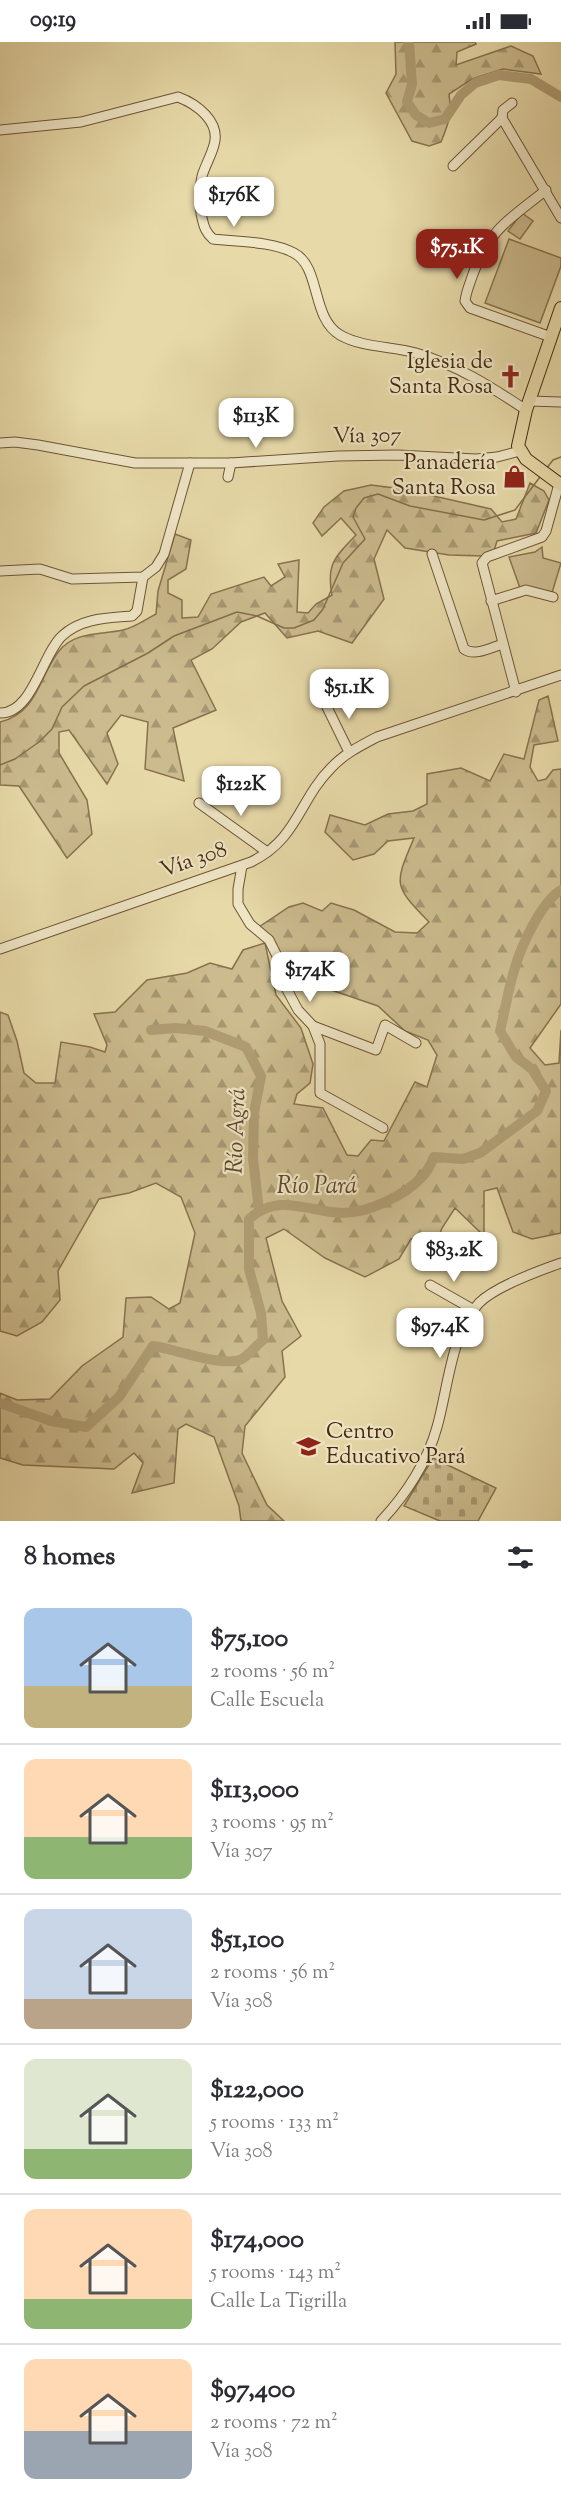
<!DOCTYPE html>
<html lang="en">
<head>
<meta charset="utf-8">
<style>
  body { margin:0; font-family:"Sorts Mill Goudy",serif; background:#f7f7f7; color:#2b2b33; height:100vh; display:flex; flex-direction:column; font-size:22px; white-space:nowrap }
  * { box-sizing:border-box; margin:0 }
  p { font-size:20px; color:#7c7c81 }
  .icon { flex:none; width:33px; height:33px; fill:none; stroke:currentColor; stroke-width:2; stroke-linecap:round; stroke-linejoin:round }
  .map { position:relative; height:1479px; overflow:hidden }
  .details { display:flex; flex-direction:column; background:#fff; flex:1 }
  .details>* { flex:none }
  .price { position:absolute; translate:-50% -51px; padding:0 14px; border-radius:12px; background:#fff; color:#222; font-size:20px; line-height:39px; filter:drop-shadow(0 2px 3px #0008) }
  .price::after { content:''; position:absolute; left:50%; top:36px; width:18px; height:14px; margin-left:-9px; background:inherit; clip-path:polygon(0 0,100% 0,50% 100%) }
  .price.active { background:#8f2418; color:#fff }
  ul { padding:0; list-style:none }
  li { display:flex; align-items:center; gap:18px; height:150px; padding:0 24px }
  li+li { border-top:2px solid #e1e1e2 }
  li span { display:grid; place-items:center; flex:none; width:168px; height:120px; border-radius:12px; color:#555 }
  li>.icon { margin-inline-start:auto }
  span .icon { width:72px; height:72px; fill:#fffc; stroke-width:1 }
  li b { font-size:26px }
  h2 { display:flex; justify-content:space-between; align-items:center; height:72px; padding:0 24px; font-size:26px }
  .status { display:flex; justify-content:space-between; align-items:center; height:42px; padding:0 30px; background:#fff; direction:ltr }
  .status svg { height:16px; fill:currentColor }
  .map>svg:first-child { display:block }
</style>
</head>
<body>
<div class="status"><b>09:19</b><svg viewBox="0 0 49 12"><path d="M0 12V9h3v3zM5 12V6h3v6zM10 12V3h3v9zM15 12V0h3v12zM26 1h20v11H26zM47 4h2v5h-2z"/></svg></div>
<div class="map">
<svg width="561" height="1479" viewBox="0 0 561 1479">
  <defs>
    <pattern id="forest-firs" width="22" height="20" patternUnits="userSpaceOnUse" patternTransform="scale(1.5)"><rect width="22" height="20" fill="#cbbb8e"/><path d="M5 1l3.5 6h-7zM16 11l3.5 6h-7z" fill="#a69872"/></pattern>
    <pattern id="cemetery-stones" width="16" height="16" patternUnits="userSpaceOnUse" patternTransform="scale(1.5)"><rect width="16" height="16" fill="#cbbb8e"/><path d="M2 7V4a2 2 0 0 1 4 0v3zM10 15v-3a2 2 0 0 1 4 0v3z" fill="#a69872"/></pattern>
  </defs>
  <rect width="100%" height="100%" fill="#e7d9a8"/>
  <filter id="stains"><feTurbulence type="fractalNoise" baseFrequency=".00333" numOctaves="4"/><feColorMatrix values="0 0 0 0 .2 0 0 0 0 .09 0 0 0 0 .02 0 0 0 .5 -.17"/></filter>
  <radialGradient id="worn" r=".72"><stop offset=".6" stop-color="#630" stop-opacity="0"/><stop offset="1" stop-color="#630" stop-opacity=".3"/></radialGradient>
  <!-- green -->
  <g fill="#cbbb8e" stroke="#88724e" stroke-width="1.5">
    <polygon points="522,171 533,179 520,197 508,189"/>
    <polygon points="509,197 561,216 561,224 540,281 485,261"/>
    <polygon points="542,505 543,516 561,521 552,551 520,546 509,515 535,510"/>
  </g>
  <!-- forest -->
  <g fill="url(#forest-firs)" stroke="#88724e" stroke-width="1.5">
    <path d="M395,0H475L476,2L457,10L456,23L511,4L533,14L541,32L503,27L472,37L449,52C452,73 449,80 441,100L429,104L412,99L386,51L396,32Z"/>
    <path d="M530,441L544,449L549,458L536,491L497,499L494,509L483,514L449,513L405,506L387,488L374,517L384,557L352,601L318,589L287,596L265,571L241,580L212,607L191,618L216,668L173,686L184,739L145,727L148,680L121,673L107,691L118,722L107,742L69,688L59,690V711L87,758L92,792L67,816L19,744L0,743V680C38,671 39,634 59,609C75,589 101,593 123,588C134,586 146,577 156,572L158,549L175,492L191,498L186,527L168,538V551L182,558V576L198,575L211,552L264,535L271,544L285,535L278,522L299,518L297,570L308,571L316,562L332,553C326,522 335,515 356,493L341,476L322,494L313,481L324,465L344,449L371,443L403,447L491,467L502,480L516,477Z"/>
    <path d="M548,654L558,699L534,703L530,725L538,739L546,737L553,728L561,727V962L530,1006L545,1023L559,1021L561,988V1191L532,1197L513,1190L497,1146L484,1149V1194L455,1166L442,1186L432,1213L422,1194L411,1197L399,1217L365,1235L325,1216L284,1187L266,1196L282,1259L301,1294L282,1309L285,1335L245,1384L242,1411L267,1463L284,1479H241L239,1464L214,1395L186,1382L178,1387L174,1441L132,1451L143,1421L134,1411L114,1427L23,1423L0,1416V1351L17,1358L50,1357L82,1324L123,1295L126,1256L151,1255L169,1267L180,1261L195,1191L181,1155L156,1141L129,1151L99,1157L58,1229L60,1258L42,1280L17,1294L0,1289V970L8,973L17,999L24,1031L36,1041H55L61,1000L90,1005L105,1010L107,1003L94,972L115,970L147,938L187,931L210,921L232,927L243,908L265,901L276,953L301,986L313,1022L310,1041L297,1052L294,1062L323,1066L347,1113L358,1114L371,1098L384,1099L415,1040L427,1045L437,1013L428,998L405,989L378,964L305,939L297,928L288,923L259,885L289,865L303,861L322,869L331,861L354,868L395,890L417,891L429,880C393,843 394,843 414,796L388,799L374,812L353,818L325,790L330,773L365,783L388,772L413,769L427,762V732L461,726L490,739L504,712L524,717L539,658Z"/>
  </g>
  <!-- cemetery -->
  <polygon fill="url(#cemetery-stones)" stroke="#88724e" stroke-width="1.5" points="433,1416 496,1446 478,1479 440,1479 404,1464"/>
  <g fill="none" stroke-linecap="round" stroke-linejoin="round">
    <!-- stream -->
    <g stroke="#856f4c" stroke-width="1.5">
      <polyline points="546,427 553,418 561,415"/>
      <polyline points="0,723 15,717 39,700 52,687 62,665 84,644 148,611 174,594 237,570 257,574 284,586 294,586 314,578 323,567 343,521 365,497 353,475 356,466 364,456 378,452 410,464 484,478 515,468 540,435"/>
    </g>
    <!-- river -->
    <g stroke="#b09d74" stroke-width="10">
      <polyline points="409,0 412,42 407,60 416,73 429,81 445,77 461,53 475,41 499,33 531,37 561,55"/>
      <polyline points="151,988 176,986 205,989 246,1005 261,1034 254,1071 253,1116 259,1169"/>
      <path d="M0,1361L51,1379L86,1385L119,1355L153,1304C176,1307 223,1326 242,1317C249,1313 257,1303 263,1298L261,1271L249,1227V1177C280,1150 307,1170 342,1171C368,1171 404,1154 422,1135C427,1130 431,1122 434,1115L463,1117L480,1111L537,1069L546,1049L532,1027L516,1015L500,989C505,969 508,948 514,929C520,906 541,860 561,848"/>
    </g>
    <defs>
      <g id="minor">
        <polyline points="502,76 561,176"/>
        <polyline points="502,76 503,68 512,61"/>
        <path d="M0,88L81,80L178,55C197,62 221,80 214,103C211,114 205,124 202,134C199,147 199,164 202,176C204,185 206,191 213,197C238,200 272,199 294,211C321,225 311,276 340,293C363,306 392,304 416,311C457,323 490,344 526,368"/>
        <polyline points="453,124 502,76"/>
        <path d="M546,148C510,177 490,186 473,232C470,241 466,250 465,259L470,266L551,295"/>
        <polyline points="529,359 561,360"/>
        <polyline points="0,401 15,400 38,403 135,421 231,421 338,414 398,413 476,417 497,415 520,409"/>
        <polyline points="228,435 231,421"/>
        <path d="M432,512L464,607C475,615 492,605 503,602"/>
        <polyline points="0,529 40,527 72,537 143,535 156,525 164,512 190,421"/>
        <polyline points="491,559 526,548 553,555"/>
        <polyline points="516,650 482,521 487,515 542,495 546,489 559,442"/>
        <polyline points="324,659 349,710"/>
        <path d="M0,671C32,672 42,613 62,594C81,576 107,576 132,574L137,569L143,535"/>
        <polyline points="199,761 267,810"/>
        <polyline points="242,824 238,847 238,862 250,882 269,898 278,916 284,942 298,968 313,984 320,1002 320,1051 383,1086"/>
        <path d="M0,907L251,820C298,797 299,758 331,726C344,712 360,704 377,695L561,633"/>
        <polyline points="313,984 376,1008 385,983 416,1001"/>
        <polyline points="430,1243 474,1268"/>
        <path d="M381,1479C405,1454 428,1419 437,1385C448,1347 451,1291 479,1261C496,1244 538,1229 561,1221"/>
      </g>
      <polyline id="major" points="561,266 526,368 518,404 526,417 561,443"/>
    </defs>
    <!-- minor casing -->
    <use href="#minor" stroke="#6d5535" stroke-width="11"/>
    <!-- major casing -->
    <use href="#major" stroke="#44290f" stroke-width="14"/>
    <!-- minor -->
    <use href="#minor" stroke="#efe6c6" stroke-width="9"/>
    <!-- major -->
    <use href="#major" stroke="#e7d9a8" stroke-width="12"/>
  </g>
  <!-- icons -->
  <defs>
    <symbol id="church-bare" viewBox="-9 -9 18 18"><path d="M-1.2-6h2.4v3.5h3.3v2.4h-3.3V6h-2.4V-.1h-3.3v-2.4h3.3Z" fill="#8f2418" stroke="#efe6c6" stroke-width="2.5" paint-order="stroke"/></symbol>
    <symbol id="shop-bare" viewBox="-9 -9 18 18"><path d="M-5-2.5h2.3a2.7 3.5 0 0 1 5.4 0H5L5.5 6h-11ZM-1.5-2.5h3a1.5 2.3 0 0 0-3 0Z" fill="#8f2418" stroke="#efe6c6" stroke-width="2.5" paint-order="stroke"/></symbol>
    <symbol id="school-bare" viewBox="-9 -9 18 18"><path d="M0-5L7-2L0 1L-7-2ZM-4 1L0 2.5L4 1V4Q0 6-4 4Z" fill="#8f2418" stroke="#efe6c6" stroke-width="2.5" paint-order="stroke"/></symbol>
  </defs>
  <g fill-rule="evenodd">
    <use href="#church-bare" x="494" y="318" width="33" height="33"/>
    <use href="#shop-bare" x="498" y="418" width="33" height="33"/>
    <use href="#school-bare" x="292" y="1388" width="33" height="33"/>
  </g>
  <g text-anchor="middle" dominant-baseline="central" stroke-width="4.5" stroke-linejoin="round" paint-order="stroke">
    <!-- poi labels -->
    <g font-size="22" fill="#44290f" stroke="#efe6c6" text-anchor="end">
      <text x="493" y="321">Iglesia de<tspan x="493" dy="25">Santa Rosa</tspan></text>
      <text x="496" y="422">Panadería<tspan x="496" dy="25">Santa Rosa</tspan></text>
      <text x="326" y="1391" text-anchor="start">Centro<tspan x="326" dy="25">Educativo Pará</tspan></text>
    </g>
    <!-- street labels -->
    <g font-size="22" fill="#44290f" stroke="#efe6c6">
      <text transform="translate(367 395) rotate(-1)">Vía 307</text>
      <text transform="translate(194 819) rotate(-19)">Vía 308</text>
    </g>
    <!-- water labels -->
    <g font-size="24" font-style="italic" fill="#5f4628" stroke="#efe6c6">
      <text transform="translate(237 1089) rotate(-88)">Río Agrá</text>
      <text x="317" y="1145">Río Pará</text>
    </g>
  </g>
  <rect width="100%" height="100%" filter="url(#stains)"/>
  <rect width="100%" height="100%" fill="url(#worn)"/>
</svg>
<b class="price" style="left:234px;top:186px">$176K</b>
<b class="price active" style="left:457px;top:238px">$75.1K</b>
<b class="price" style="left:256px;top:407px">$113K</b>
<b class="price" style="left:349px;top:678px">$51.1K</b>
<b class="price" style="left:241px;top:775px">$122K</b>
<b class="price" style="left:310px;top:961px">$174K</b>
<b class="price" style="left:454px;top:1241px">$83.2K</b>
<b class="price" style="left:440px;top:1317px">$97.4K</b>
</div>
<section class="details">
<h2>8 homes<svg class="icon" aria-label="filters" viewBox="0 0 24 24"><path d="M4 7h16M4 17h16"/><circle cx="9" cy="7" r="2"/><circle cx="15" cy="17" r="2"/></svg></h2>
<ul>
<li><span style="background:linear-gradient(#a9c7e8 65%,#c2b280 0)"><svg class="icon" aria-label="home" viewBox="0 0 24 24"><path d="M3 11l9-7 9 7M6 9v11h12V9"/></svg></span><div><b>$75,100</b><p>2 rooms · 56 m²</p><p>Calle Escuela</p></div></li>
<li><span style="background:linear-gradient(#ffd9b3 65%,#8fb573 0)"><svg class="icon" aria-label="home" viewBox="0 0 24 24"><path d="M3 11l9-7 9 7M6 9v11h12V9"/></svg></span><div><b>$113,000</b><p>3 rooms · 95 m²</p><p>Vía 307</p></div></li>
<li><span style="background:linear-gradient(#c9d6e8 75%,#b9a48a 0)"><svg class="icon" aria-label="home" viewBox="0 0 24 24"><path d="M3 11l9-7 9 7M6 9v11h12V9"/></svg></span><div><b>$51,100</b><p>2 rooms · 56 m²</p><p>Vía 308</p></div></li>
<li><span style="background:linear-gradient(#dfe7d0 75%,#8fb573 0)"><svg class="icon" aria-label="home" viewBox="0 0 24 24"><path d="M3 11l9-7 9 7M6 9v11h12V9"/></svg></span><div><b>$122,000</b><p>5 rooms · 133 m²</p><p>Vía 308</p></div></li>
<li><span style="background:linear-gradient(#ffd9b3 75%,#8fb573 0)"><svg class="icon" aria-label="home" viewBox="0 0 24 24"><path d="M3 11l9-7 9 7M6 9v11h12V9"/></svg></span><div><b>$174,000</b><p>5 rooms · 143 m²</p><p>Calle La Tigrilla</p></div></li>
<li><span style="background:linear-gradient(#ffd9b3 60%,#9aa5b1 0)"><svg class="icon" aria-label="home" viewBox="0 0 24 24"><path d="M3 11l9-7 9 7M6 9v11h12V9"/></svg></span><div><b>$97,400</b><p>2 rooms · 72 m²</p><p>Vía 308</p></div></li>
</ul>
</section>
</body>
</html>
